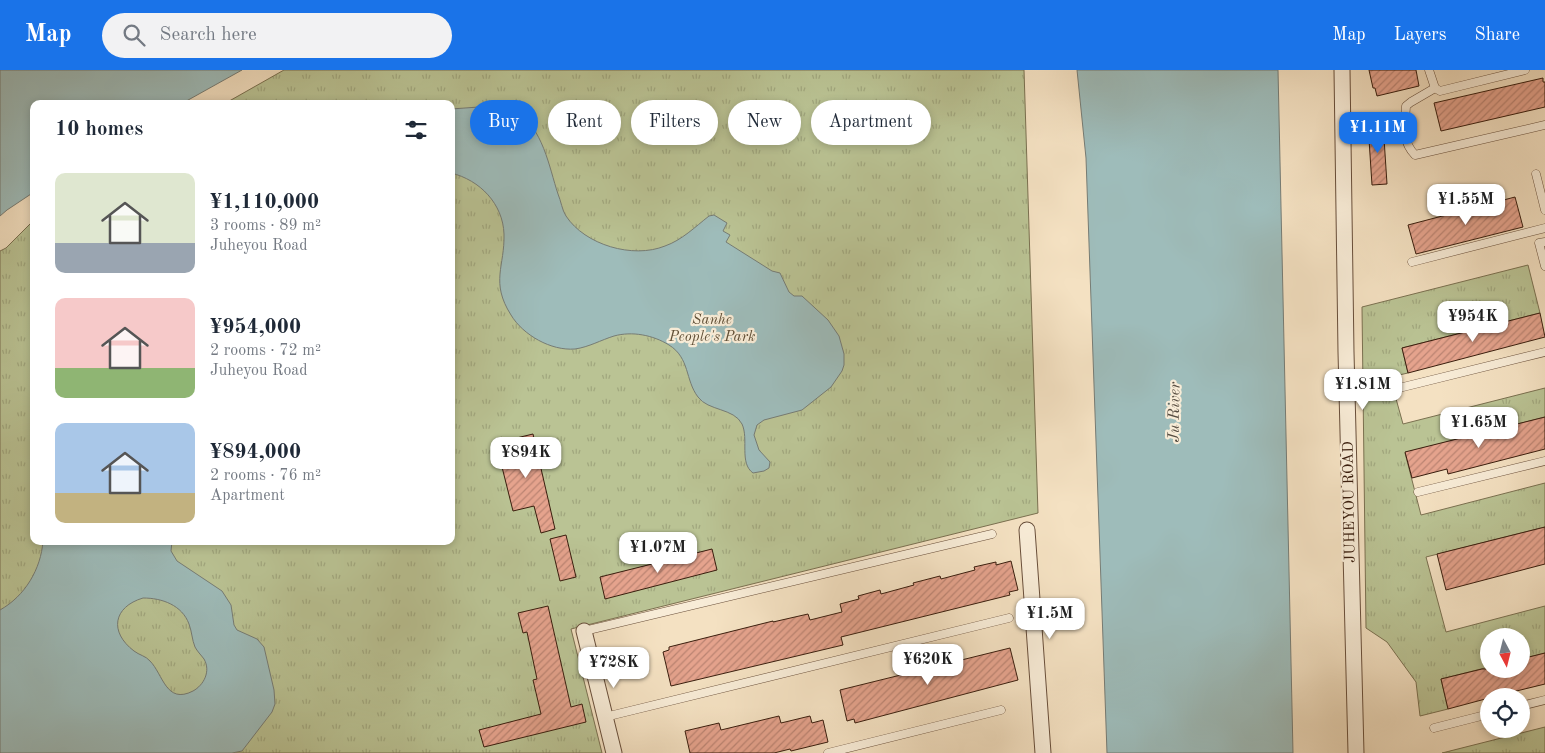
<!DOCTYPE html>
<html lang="en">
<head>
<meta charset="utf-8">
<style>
  body { margin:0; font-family:"Old Standard TT",serif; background:#f2f2f3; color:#1f2937; height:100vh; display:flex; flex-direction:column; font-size:19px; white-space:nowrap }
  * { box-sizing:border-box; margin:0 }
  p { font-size:16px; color:#747a83 }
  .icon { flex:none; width:28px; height:28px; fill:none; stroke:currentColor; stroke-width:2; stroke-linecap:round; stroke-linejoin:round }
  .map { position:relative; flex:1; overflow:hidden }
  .panel { position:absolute; left:30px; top:30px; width:425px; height:445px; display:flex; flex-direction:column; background:#fff; border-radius:10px; box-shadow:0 2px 8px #0003 }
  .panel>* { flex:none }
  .banner { position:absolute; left:470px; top:30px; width:475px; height:45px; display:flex; gap:10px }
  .needle { width:32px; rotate:173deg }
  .buttons { position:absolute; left:1480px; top:558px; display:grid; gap:10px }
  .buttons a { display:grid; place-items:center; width:50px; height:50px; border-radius:50%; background:#fff; box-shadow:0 2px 8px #0003; font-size:25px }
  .price { position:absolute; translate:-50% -42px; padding:0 11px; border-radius:10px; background:#fff; color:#222; font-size:16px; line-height:32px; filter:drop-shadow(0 1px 2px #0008) }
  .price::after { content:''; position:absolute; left:50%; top:30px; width:15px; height:11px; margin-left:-8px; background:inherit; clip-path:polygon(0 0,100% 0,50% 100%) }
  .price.on { background:#1a73e8; color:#fff }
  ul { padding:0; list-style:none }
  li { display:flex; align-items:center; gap:15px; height:125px; padding:0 25px }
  li span { display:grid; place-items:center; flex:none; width:140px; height:100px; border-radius:10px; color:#555 }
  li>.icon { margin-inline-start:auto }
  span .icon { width:60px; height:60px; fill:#fffc; stroke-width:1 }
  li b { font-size:21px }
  h2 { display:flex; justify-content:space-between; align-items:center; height:60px; padding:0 25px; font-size:21px }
  .tag { padding:0 18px; border-radius:22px; background:#fff; box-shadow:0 2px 8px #0003; font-size:18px; line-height:45px }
  .tag.on { background:#1a73e8; color:#fff }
  header { display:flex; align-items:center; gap:30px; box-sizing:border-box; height:70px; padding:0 25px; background:#1a73e8; color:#fff }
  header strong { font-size:24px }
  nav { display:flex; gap:28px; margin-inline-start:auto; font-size:18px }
  .search { width:350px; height:45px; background:#f2f2f3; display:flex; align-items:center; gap:12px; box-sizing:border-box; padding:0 18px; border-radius:28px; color:#747a83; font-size:19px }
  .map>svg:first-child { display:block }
</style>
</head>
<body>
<header>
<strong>Map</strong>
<div class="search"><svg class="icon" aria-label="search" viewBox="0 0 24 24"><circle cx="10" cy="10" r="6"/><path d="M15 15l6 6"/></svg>Search here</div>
<nav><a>Map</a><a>Layers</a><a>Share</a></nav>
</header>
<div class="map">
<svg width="1545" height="683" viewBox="0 0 1545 683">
  <defs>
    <pattern id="grass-tufts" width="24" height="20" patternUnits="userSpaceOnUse" patternTransform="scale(1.25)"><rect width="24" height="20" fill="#bac394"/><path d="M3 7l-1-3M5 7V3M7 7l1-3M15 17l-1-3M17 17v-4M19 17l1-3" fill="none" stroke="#a1a77e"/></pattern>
    <pattern id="building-hatch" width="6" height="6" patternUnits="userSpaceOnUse" patternTransform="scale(1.25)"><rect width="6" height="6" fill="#e5a38d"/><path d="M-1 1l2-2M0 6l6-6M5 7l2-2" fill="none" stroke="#bb8472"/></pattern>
  </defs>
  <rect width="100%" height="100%" fill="#f4e1c2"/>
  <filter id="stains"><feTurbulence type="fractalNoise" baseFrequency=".004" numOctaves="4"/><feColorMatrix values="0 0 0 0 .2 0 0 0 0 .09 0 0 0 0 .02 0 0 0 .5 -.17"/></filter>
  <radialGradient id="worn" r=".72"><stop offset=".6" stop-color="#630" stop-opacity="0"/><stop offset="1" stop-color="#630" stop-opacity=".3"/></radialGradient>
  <!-- grass -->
  <g fill="url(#grass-tufts)" stroke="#7a7050">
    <polygon points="284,0 1024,0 1038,443 571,559 602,683 0,683 0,181 6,178 34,150 34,471 451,471 451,34 224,34"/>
    <polygon points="1528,195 1540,243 1402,278 1408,303 1390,307 1403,354 1545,318 1545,347 1405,383 1421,445 1545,413 1545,457 1426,487 1446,562 1545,536 1545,583 1521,589 1521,566 1489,566 1489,597 1441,609 1448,639 1420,646 1416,612 1387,572 1366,558 1362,237"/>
    <polygon points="1545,657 1545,683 1442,683"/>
  </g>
  <!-- water -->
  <g fill="#9ebcba" stroke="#767c75" fill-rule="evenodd">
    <polygon points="0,0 242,0 181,34 34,34 34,122 7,140 0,146"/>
    <polygon points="1077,0 1278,0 1293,683 1107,683 1086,88"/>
    <path d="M493,36C501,37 509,37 515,41C543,57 549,97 558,124C561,131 562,140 566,146C585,175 633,189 665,176C682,170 695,157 709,146L714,145L727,153L723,161L730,165L726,172L772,201L780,203L789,222L794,226H802L828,250L839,266L844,284V295L842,301L831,317L802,340L764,350L757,355L754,365L759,380L770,392L769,398L764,401L753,403C739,393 749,369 742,354C734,338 708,341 698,327C685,310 690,288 669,275C653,265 632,261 614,266C601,270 589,277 575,279C551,281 523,265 511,245C490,212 505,196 504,164C503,134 480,110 451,103V39Z"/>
    <path d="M43,471L133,473L172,471L171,481L177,491L222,521L231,535L234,555L237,560L257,569L264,577L274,620L275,634L272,642L242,681L232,683H0V540C25,526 41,499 43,471ZM143,528C162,528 182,535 189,554C192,562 192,570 195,577C197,581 201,585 204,589C211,601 204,615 193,621C166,635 163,604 150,591C146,586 139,585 134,581C109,562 113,537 143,528Z"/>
  </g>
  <!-- building -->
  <g fill="url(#building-hatch)" stroke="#391d0d">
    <polygon points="1369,0 1416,0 1419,16 1377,26 1375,18 1373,18"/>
    <polygon points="1543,8 1543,12 1545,12 1545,37 1441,61 1434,33"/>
    <polygon points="1383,53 1387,114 1372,115 1368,54"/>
    <polygon points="1515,127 1523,157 1416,184 1408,155"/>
    <polygon points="1540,243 1545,267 1408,303 1402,278"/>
    <polygon points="1545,347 1545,379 1448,404 1447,399 1412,408 1405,382"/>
    <polygon points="533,364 555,459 541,463 534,436 513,441 496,373"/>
    <polygon points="1545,457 1545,494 1446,520 1437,484"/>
    <polygon points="566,465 576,507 560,511 550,469"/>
    <polygon points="712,479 717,500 605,529 600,507"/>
    <polygon points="1011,491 1018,520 1009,522 1010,525 841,567 843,575 671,616 663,582 669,580 669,577 773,551 773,552 808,544 810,550 842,542 840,534 859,529 858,526 880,520 881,524 914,515 913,513 940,506 941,509 975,500 974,497 996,492 996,495"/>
    <polygon points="548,536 571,637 582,634 586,652 484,677 479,660 541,644 533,610 537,609 527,562 523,563 518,543"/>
    <polygon points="1010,578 1018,610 855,653 854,649 847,651 840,620"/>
    <polygon points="1545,583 1545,614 1496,626 1489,626 1489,628 1448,639 1441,609 1482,599 1521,599 1521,589"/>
    <polygon points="779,646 781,653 810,646 812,653 823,650 828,672 791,681 790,679 774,683 690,683 685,661 719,653 721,660"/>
  </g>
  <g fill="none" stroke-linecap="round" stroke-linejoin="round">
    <defs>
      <g id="lane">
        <polyline points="1429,0 1435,18 1440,21 1525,0"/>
        <path d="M1435,18L1411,32L1406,36C1405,56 1401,70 1415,85L1545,55"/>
        <polyline points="1536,104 1545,140"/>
        <polyline points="1545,172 1539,173 1545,196"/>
        <polyline points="1412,192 1545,158"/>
        <polyline points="1399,318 1545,282"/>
        <polyline points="1418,422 1545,391"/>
        <polyline points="584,561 992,464"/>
        <polyline points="1521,636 1545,630"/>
        <polyline points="605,647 1009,548"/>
        <polyline points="1434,658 1489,644"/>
        <polyline points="828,683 1001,640"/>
      </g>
      <g id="street">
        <polyline points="1342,0 1346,282 1356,683"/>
        <polyline points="1027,460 1043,683"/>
        <polyline points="584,561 614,683"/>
      </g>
    </defs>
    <!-- lane casing -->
    <use href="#lane" stroke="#684e3a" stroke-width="9"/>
    <!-- street casing -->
    <use href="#street" stroke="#684e3a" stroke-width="17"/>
    <!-- lane -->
    <use href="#lane" stroke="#f8ecd7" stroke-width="8"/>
    <!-- street -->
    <use href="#street" stroke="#f8ecd7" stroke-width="15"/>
  </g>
  <g text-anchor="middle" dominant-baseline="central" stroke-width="4.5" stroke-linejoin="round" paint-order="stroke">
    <!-- park labels -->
    <g font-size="15" font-style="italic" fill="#604f36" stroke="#f8ecd7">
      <text x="712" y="250">Sanhe<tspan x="712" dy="17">People's Park</tspan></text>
    </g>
    <!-- street labels -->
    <g font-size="15" fill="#391d0d" stroke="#f8ecd7">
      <text transform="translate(1350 432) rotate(-91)">JUHEYOU ROAD</text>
    </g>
    <!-- water labels -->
    <g font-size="16" font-style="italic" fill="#574d41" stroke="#f8ecd7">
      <text transform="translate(1175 342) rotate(-89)">Ju River</text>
    </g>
  </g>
  <rect width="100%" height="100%" filter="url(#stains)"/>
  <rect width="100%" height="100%" fill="url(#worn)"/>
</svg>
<div class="buttons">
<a><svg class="needle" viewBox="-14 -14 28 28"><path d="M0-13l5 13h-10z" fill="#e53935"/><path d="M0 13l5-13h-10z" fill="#747a83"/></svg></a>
<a><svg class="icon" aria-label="locate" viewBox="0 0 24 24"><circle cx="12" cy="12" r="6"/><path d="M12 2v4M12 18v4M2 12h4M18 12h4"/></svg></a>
</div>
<b class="price on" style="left:1378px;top:84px">¥1.11M</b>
<b class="price" style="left:1466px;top:156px">¥1.55M</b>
<b class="price" style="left:1473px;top:273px">¥954K</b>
<b class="price" style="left:1363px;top:341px">¥1.81M</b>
<b class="price" style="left:1479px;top:379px">¥1.65M</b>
<b class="price" style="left:526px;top:409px">¥894K</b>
<b class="price" style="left:658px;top:504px">¥1.07M</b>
<b class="price" style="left:1050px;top:570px">¥1.5M</b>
<b class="price" style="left:928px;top:616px">¥620K</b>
<b class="price" style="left:614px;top:619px">¥728K</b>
<div class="banner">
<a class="tag on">Buy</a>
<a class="tag">Rent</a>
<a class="tag">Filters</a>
<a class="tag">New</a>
<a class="tag">Apartment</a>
</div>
<section class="panel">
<h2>10 homes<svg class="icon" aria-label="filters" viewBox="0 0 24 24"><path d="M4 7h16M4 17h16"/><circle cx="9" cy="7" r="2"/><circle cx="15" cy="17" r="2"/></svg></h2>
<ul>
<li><span style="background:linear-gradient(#dfe7d0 70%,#9aa5b1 0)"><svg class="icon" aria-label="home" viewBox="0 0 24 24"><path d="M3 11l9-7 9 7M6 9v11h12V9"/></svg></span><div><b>¥1,110,000</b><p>3 rooms · 89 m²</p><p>Juheyou Road</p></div></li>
<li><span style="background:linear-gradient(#f6c9c9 70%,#8fb573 0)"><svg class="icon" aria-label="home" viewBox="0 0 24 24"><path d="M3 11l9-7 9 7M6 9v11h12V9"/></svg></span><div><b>¥954,000</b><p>2 rooms · 72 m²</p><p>Juheyou Road</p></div></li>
<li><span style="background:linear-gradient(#a9c7e8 70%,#c2b280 0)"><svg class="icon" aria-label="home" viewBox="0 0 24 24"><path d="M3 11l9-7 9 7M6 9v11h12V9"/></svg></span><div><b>¥894,000</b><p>2 rooms · 76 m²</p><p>Apartment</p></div></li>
</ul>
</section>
</div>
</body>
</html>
